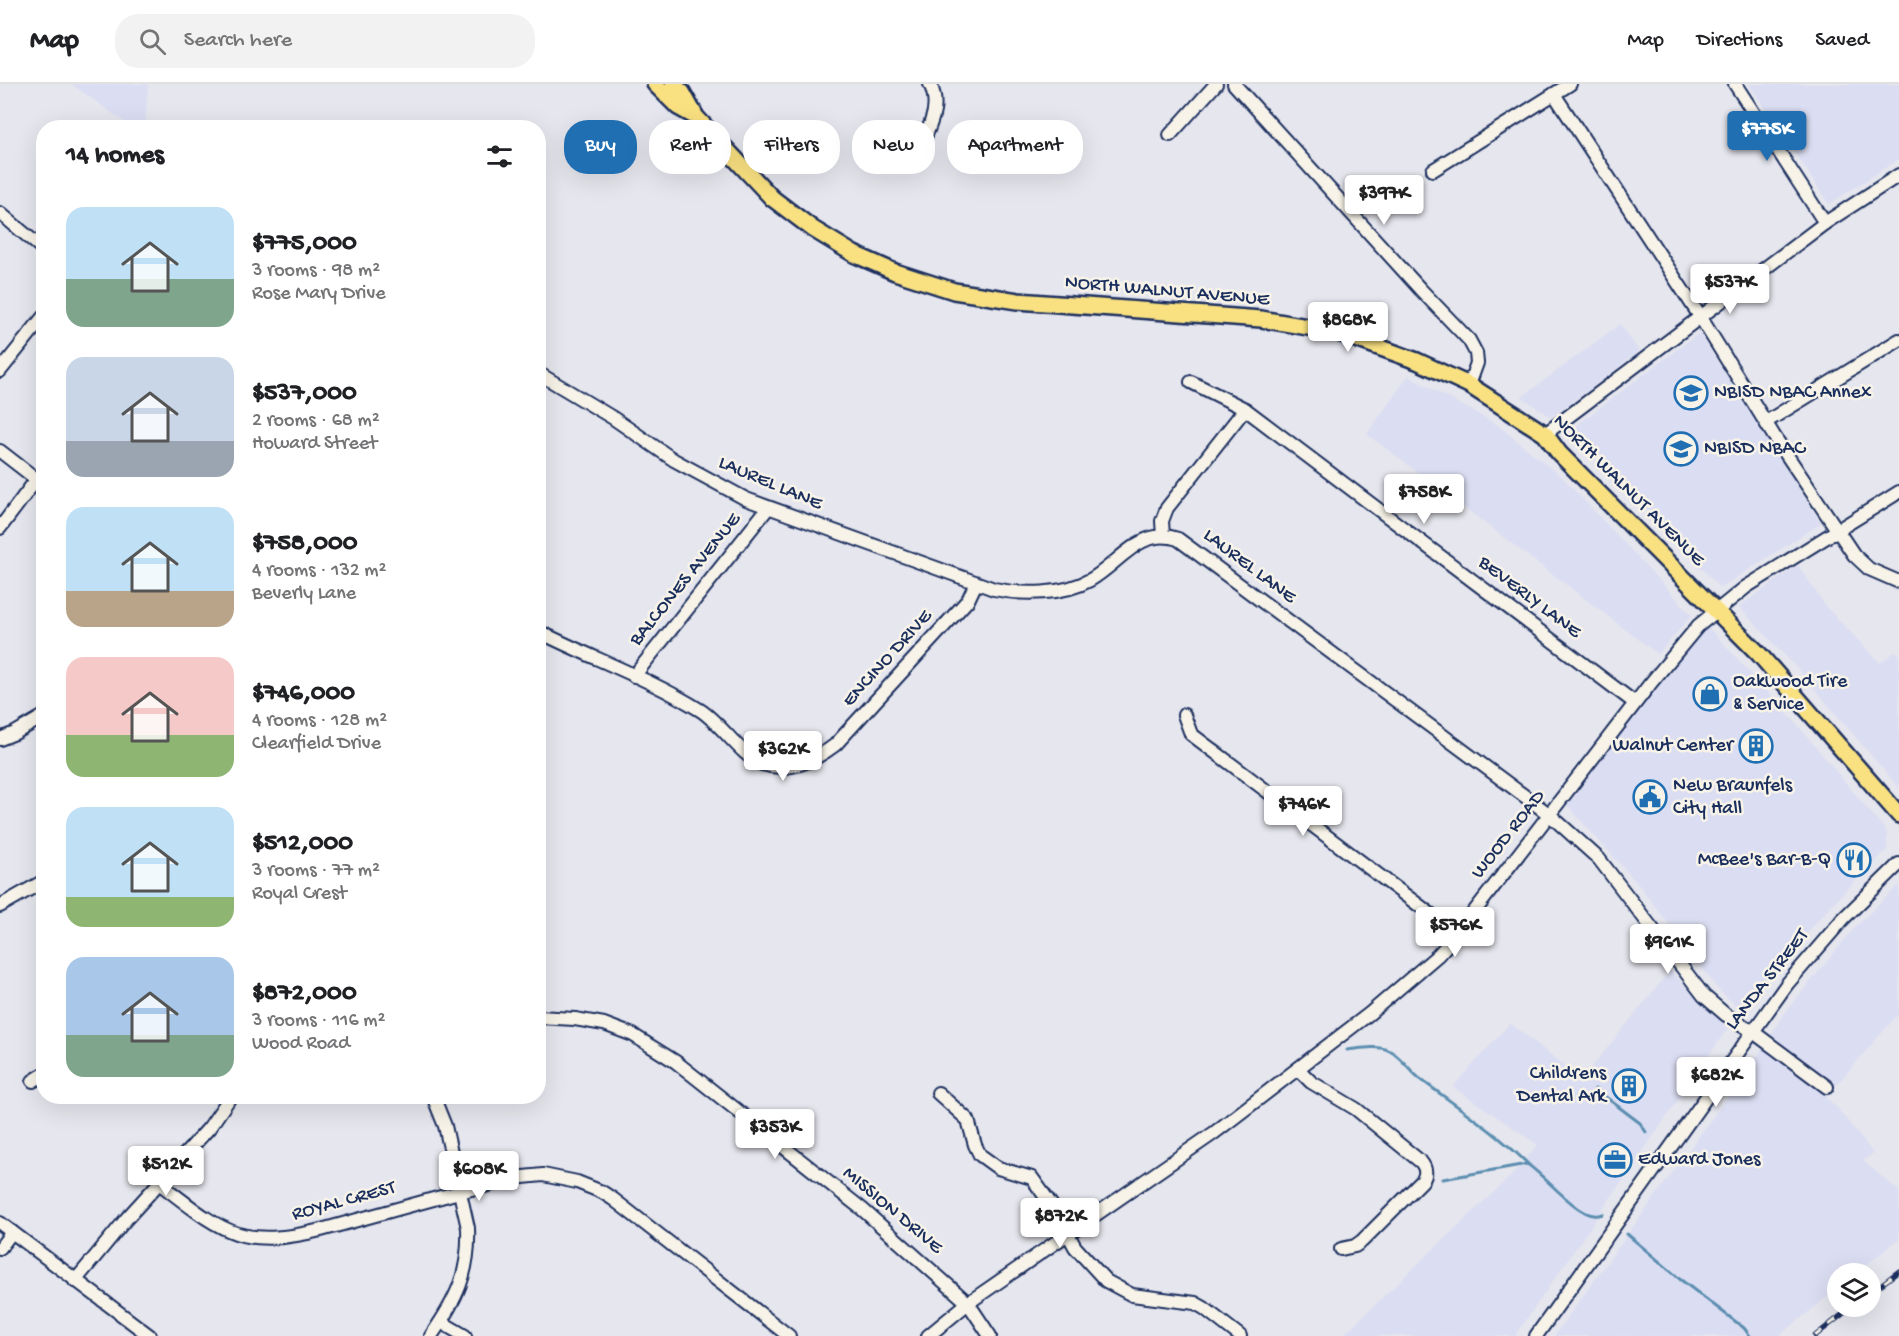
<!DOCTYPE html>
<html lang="en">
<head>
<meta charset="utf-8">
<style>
  body { margin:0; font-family:"Gochi Hand",sans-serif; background:#f2f2f2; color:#202124; height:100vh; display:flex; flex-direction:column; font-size:22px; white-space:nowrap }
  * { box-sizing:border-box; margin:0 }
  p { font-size:20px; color:#757577 }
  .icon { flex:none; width:33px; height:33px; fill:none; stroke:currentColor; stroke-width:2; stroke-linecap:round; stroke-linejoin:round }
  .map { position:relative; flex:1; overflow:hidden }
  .sheet { position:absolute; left:36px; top:36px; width:510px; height:984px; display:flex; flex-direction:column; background:#fff; border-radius:24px; box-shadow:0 6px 24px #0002 }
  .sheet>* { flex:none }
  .top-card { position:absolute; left:564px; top:36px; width:570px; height:54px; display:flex; gap:12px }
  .controls { position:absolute; left:1827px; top:1179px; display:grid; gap:12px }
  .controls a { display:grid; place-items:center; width:54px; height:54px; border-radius:50%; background:#fff; box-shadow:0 6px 24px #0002; font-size:30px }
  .price { position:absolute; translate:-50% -51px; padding:0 14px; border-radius:6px; background:#fff; color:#222; font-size:20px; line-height:39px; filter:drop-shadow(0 2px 3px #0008) }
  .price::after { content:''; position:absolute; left:50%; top:36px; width:18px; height:14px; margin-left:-9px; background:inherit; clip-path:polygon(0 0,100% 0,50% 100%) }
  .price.active { background:#1f6fb2; color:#fff }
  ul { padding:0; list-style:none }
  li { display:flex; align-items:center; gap:18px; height:150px; padding:0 30px }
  li span { display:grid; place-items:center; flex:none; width:168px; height:120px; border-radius:18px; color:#555 }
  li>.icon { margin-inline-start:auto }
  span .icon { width:72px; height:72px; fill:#fffc; stroke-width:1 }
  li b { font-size:26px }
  h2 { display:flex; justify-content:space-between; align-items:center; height:72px; padding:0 30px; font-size:26px }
  .tag { padding:0 21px; border-radius:24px; background:#fff; box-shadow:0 6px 24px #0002; font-size:21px; line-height:54px }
  .tag.active { background:#1f6fb2; color:#fff }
  header { display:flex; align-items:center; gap:36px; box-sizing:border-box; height:84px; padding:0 30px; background:#fff; border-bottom:2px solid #e0e0e0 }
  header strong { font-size:28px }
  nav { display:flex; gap:33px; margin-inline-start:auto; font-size:21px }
  .search { width:420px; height:54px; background:#f2f2f2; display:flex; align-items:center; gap:15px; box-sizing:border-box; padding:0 21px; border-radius:24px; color:#757577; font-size:22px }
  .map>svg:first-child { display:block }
</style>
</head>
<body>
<header>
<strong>Map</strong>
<div class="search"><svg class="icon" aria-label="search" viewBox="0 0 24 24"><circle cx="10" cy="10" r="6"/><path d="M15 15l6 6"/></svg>Search here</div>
<nav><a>Map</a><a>Directions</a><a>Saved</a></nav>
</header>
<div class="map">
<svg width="1899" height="1252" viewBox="0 0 1899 1252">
  <rect width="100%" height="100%" fill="#e6e6ee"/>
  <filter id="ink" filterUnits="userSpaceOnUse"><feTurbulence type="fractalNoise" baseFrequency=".0167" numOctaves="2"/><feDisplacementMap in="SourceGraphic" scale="12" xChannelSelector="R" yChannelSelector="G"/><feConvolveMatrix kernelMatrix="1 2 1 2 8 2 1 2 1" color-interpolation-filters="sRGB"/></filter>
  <g filter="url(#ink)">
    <!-- built -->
    <g fill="#dbddf2">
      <polygon points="71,0 148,0 145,43 132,43"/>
      <polygon points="1749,0 1899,0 1899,75 1829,120"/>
      <polygon points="1620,240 1639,267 1597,300 1551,333 1522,313"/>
      <polygon points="1699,249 1821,439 1720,504 1606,381 1570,350 1577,341"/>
      <polygon points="1408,292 1496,340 1563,394 1692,531 1658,570 1367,350"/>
      <polygon points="1798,481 1826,523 1880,579 1895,568 1899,569 1899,704 1795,582 1739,523"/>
      <polygon points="1707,542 1794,637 1887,748 1887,766 1835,817 1772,889 1743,928 1718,905 1639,801 1567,721 1646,616"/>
      <polygon points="1899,801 1899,929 1826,1013 1838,1025 1873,1069 1863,1077 1899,1107 1899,1155 1856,1189 1838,1190 1837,1205 1779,1252 1554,1252 1758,971 1783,931 1857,841"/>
      <polygon points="1670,887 1728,944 1515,1252 1342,1252 1513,1090 1538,1061 1453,1003 1510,939 1582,995"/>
    </g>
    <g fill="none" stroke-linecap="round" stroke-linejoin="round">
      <!-- stream -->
      <g stroke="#5b8eb0" stroke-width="3">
        <path d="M1347,966C1359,965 1376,961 1388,966C1400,971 1409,986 1419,994C1456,1022 1496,1048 1529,1081"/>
        <polyline points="1595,1005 1640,1039 1646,1048"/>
        <path d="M1443,1095L1527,1080C1543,1090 1576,1130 1594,1131C1597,1132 1600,1131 1603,1130"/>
        <polyline points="1627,1150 1681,1196 1744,1244 1750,1252"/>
      </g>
      <defs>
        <g id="minor">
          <polyline points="1234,0 1421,206 1469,256 1476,269 1477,279 1469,301"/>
          <polyline points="1735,0 1825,139"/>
          <polyline points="1554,10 1701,234 1774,352 1854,471 1869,485 1899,498"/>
          <polyline points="1170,51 1216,0"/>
          <path d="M923,58C932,37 940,21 930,0"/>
          <polyline points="1433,86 1570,0"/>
          <polyline points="0,129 44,166"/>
          <polyline points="0,287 44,232"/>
          <path d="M538,289L613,334L674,376L746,415L994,505C1023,511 1063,511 1090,496C1119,480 1140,442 1178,455L1550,731L1599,775L1704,912L1726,931L1752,947L1827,1003"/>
          <polyline points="1191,298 1245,325 1635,619"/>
          <polyline points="1766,338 1899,256"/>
          <polyline points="1545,350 1825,139 1899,91"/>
          <polyline points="0,367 44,401"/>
          <polyline points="0,444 36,396"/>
          <polyline points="1163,452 1162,437 1167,424 1245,325"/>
          <path d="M538,547C591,574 649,594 700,626C721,639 741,672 762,680C789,689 814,677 835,661L968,516L976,499"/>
          <polyline points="634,592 768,424"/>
          <polyline points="1184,631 1191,650 1457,850"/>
          <polyline points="0,655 15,649 44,632"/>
          <polyline points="0,822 44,797"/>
          <polyline points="538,933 575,935 604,940 633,951 676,978 862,1125 968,1219 990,1252"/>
          <path d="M1298,985L1311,998L1356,1025L1421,1078C1426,1084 1427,1091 1422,1097L1362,1157L1355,1162L1341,1165"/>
          <polyline points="33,997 44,990"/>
          <polyline points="938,1009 968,1036 975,1061 980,1071 998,1084 1032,1094 1055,1126 1075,1163 1106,1197 1132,1211 1195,1219 1204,1224 1240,1252"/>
          <path d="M159,1099C222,1147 239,1166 321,1146L459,1108L523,1093L543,1091L577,1098L602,1108L613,1115L789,1252"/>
          <polyline points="0,1139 150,1252"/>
          <polyline points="0,1164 12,1148"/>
          <polyline points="75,1197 127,1134 209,1044 231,1012"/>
          <polyline points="441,1238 465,1252"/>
          <path d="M431,1252C456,1216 470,1189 468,1144L445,1042L433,1012"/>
          <polyline points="928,1252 968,1219 1214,1049 1369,930 1438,871 1457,850 1650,600 1698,542 1746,503 1899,408"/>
          <polyline points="1536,1252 1787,900 1843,835 1899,780"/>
        </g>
        <g id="major">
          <polyline points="655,0 678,23 696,33"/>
          <polyline points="673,0 682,8 696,33 772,114 813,145 854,170 895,188 954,207 1018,217 1261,235 1337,248 1417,277 1469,301 1545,350 1559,369 1759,570 1899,731"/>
        </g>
      </defs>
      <!-- minor casing -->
      <use href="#minor" stroke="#1b2f5e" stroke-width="16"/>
      <!-- major casing -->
      <use href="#major" stroke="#1b2f5e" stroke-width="20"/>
      <!-- minor -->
      <use href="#minor" stroke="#f7f3e8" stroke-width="12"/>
      <!-- major -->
      <use href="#major" stroke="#f9e181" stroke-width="15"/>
      <defs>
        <g id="rail">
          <polyline points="1870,1209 1899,1187"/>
          <polyline points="1815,1252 1853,1222"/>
        </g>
      </defs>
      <!-- rail casing -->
      <use href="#rail" stroke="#1b2f5e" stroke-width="5"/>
      <!-- rail -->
      <use href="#rail" stroke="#f7f3e8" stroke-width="3" stroke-dasharray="9" stroke-linecap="butt"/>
    </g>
  </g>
  <!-- icons -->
  <defs>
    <symbol id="school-ring" viewBox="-11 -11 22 22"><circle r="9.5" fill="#f7f3e8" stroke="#1f6fb2" stroke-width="1.5"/><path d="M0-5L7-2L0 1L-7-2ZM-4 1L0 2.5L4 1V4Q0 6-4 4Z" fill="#1f6fb2"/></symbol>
    <symbol id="shop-ring" viewBox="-11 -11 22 22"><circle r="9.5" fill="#f7f3e8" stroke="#1f6fb2" stroke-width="1.5"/><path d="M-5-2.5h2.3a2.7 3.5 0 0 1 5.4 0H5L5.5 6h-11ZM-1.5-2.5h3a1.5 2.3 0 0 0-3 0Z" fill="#1f6fb2"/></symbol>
    <symbol id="building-ring" viewBox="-11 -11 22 22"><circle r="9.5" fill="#f7f3e8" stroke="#1f6fb2" stroke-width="1.5"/><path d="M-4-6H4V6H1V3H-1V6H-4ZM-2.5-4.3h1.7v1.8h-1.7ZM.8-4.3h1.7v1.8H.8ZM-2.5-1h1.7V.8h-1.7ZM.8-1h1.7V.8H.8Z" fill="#1f6fb2"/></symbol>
    <symbol id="civic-ring" viewBox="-11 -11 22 22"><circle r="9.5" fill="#f7f3e8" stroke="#1f6fb2" stroke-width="1.5"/><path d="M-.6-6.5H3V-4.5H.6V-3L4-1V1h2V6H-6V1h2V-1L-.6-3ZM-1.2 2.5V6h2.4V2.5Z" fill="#1f6fb2"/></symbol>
    <symbol id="restaurant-ring" viewBox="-11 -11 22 22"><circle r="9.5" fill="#f7f3e8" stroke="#1f6fb2" stroke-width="1.5"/><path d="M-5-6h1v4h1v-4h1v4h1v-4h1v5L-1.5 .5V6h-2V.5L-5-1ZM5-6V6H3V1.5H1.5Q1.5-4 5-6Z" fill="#1f6fb2"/></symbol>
    <symbol id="office-ring" viewBox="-11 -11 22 22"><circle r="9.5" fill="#f7f3e8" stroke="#1f6fb2" stroke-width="1.5"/><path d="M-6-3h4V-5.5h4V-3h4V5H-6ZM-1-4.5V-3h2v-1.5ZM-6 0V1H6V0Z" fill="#1f6fb2"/></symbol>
  </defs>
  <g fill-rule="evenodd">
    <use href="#school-ring" x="1672" y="290" width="38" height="38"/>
    <use href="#school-ring" x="1662" y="346" width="38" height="38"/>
    <use href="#shop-ring" x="1691" y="591" width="38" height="38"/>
    <use href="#building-ring" x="1737" y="643" width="38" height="38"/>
    <use href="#civic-ring" x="1631" y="694" width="38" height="38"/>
    <use href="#restaurant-ring" x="1835" y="757" width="38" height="38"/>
    <use href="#building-ring" x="1610" y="983" width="38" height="38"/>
    <use href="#office-ring" x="1596" y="1057" width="38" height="38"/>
  </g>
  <g text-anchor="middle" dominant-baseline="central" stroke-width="5" stroke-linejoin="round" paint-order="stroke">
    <!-- street labels -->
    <g font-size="20" fill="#1b2f5e" stroke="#f7f3e8">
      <text transform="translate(1167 208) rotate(5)">NORTH WALNUT AVENUE</text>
      <text transform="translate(770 400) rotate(23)">LAUREL LANE</text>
      <text transform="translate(1628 407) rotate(45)">NORTH WALNUT AVENUE</text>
      <text transform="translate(1249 483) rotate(37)">LAUREL LANE</text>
      <text transform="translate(686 496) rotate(-51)">BALCONES AVENUE</text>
      <text transform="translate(1529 514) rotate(37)">BEVERLY LANE</text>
      <text transform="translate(888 575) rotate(-48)">ENCINO DRIVE</text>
      <text transform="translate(1509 751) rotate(-52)">WOOD ROAD</text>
      <text transform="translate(1768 896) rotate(-52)">LANDA STREET</text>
      <text transform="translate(344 1118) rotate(-15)">ROYAL CREST</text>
      <text transform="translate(892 1127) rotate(40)">MISSION DRIVE</text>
    </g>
    <!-- poi labels -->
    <g font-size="20" fill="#1b2f5e" stroke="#f7f3e8" text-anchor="start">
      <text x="1714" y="309">NBISD NBAC Annex</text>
      <text x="1704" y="365">NBISD NBAC</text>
      <text x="1733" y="598">Oakwood Tire<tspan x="1733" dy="23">&amp; Service</tspan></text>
      <text x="1733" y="662" text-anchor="end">Walnut Center</text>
      <text x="1673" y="702">New Braunfels<tspan x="1673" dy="23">City Hall</tspan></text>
      <text x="1831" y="776" text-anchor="end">McBee's Bar-B-Q</text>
      <text x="1606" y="990" text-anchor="end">Childrens<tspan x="1606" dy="23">Dental Ark</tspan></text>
      <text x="1638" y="1076">Edward Jones</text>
    </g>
  </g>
</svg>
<div class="controls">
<a><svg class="icon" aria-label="layers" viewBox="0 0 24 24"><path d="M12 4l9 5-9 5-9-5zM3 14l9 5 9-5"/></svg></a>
</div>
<b class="price active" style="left:1767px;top:78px">$775K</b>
<b class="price" style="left:1384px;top:142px">$397K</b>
<b class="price" style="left:1730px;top:231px">$537K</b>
<b class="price" style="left:1348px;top:269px">$868K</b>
<b class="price" style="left:1424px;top:441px">$758K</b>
<b class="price" style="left:783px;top:698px">$362K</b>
<b class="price" style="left:1303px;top:753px">$746K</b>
<b class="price" style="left:1455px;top:874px">$576K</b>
<b class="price" style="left:1668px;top:891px">$961K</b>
<b class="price" style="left:1716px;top:1024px">$682K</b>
<b class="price" style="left:775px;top:1076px">$353K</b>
<b class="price" style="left:166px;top:1113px">$512K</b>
<b class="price" style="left:479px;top:1118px">$608K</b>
<b class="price" style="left:1060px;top:1165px">$872K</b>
<div class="top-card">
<a class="tag active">Buy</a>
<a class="tag">Rent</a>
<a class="tag">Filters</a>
<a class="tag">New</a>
<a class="tag">Apartment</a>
</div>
<section class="sheet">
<h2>14 homes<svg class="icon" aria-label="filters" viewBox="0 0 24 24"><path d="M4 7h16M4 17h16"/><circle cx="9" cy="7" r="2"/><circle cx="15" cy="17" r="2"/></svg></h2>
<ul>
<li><span style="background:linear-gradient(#bfe0f5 60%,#7fa58c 0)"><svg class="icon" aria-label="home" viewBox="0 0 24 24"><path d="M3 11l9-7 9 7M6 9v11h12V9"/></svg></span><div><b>$775,000</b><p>3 rooms · 98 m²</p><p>Rose Mary Drive</p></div></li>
<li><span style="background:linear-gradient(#c9d6e8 70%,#9aa5b1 0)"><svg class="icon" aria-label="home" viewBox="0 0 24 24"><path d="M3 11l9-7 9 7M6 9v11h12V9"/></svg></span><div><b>$537,000</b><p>2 rooms · 68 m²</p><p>Howard Street</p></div></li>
<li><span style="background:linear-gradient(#bfe0f5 70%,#b9a48a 0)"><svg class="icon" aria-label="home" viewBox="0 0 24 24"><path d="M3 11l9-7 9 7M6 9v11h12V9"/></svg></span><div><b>$758,000</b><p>4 rooms · 132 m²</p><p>Beverly Lane</p></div></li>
<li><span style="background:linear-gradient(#f6c9c9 65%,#8fb573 0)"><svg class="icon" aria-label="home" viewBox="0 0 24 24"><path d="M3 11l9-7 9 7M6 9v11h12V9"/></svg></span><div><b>$746,000</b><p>4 rooms · 128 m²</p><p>Clearfield Drive</p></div></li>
<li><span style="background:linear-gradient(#bfe0f5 75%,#8fb573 0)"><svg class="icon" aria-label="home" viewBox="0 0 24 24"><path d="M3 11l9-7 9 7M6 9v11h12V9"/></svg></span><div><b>$512,000</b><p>3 rooms · 77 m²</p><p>Royal Crest</p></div></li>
<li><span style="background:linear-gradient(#a9c7e8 65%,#7fa58c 0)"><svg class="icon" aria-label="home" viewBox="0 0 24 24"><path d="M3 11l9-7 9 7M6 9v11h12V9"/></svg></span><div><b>$872,000</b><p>3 rooms · 116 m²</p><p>Wood Road</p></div></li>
</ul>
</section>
</div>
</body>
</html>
